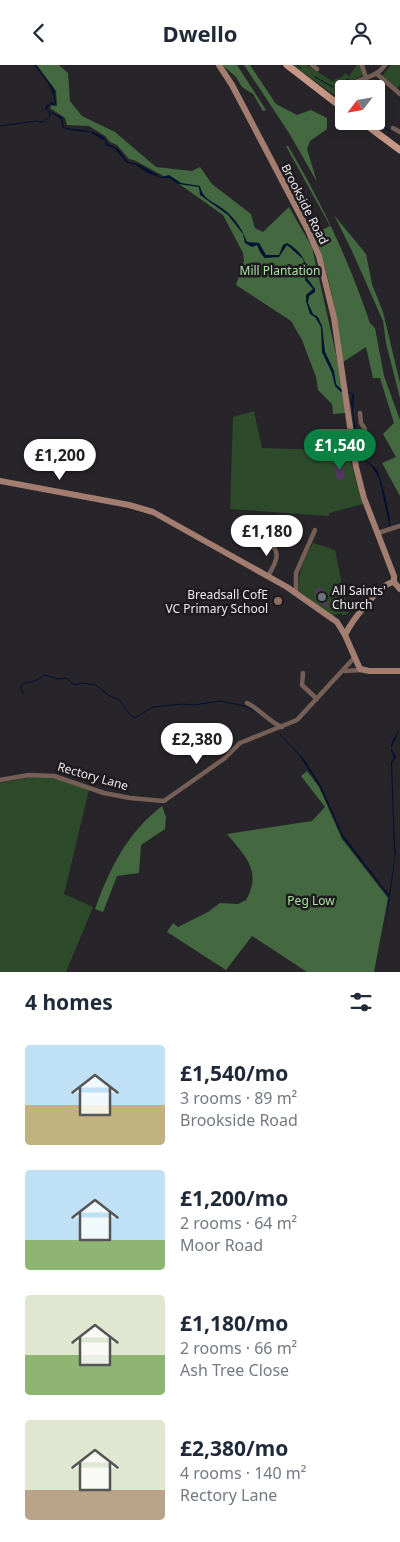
<!DOCTYPE html>
<html lang="en">
<head>
<meta charset="utf-8">
<style>
  body { margin:0; font-family:"Noto Sans",sans-serif; background:#f6f6f7; color:#1f2937; height:100vh; display:flex; flex-direction:column; font-size:19px; white-space:nowrap }
  * { box-sizing:border-box; margin:0 }
  p { font-size:16px; color:#747a83 }
  .icon { flex:none; width:28px; height:28px; fill:none; stroke:currentColor; stroke-width:2; stroke-linecap:round; stroke-linejoin:round }
  .map { position:relative; height:907px; overflow:hidden }
  .details { display:flex; flex-direction:column; background:#fff; flex:1 }
  .details>* { flex:none }
  .needle { width:32px; rotate:239deg }
  .buttons { position:absolute; left:335px; top:15px; display:grid; gap:10px }
  .buttons a { display:grid; place-items:center; width:50px; height:50px; border-radius:5px; background:#fff; box-shadow:0 2px 12px #0003; font-size:25px }
  .price { position:absolute; translate:-50% -42px; padding:0 11px; border-radius:18px; background:#fff; color:#222; font-size:16px; line-height:32px; filter:drop-shadow(0 1px 2px #0008) }
  .price::after { content:''; position:absolute; left:50%; top:30px; width:15px; height:11px; margin-left:-8px; background:inherit; clip-path:polygon(0 0,100% 0,50% 100%) }
  .price.on { background:#0b8043; color:#fff }
  ul { padding:0; list-style:none }
  li { display:flex; align-items:center; gap:15px; height:125px; padding:0 25px }
  li span { display:grid; place-items:center; flex:none; width:140px; height:100px; border-radius:5px; color:#555 }
  li>.icon { margin-inline-start:auto }
  span .icon { width:60px; height:60px; fill:#fffc; stroke-width:1 }
  li b { font-size:21px }
  h2 { display:flex; justify-content:space-between; align-items:center; height:60px; padding:0 25px; font-size:21px }
  header { display:flex; justify-content:space-between; align-items:center; height:65px; padding:0 25px; background:#fff; font-size:22px; font-weight:700 }
  .map>svg:first-child { display:block }
</style>
</head>
<body>
<header><svg class="icon" aria-label="back" viewBox="0 0 24 24"><path d="M15 5l-7 7 7 7"/></svg>Dwello<svg class="icon" aria-label="person" viewBox="0 0 24 24"><circle cx="12" cy="8" r="4"/><path d="M4 21q1-7 8-7t8 7"/></svg></header>
<div class="map">
<svg width="400" height="907" viewBox="0 0 400 907">
  <rect width="100%" height="100%" fill="#272529"/>
  <!-- green -->
  <g fill="#2d4b2a">
    <polygon points="293,0 306,0 334,17 335,14 342,12 345,8 349,11 357,0 361,0 363,10 351,16 348,13 343,16 345,19 334,30"/>
    <polygon points="391,0 399,0 400,2 400,20 396,24 382,11"/>
    <polygon points="254,346 262,383 323,385 329,391 349,391 363,439 329,448 329,451 230,444 233,352"/>
    <path d="M313,478L335,485L348,549L343,550L341,548L332,551L299,526C298,505 304,496 313,478Z"/>
    <polygon points="45,710 89,725 64,829 93,842 66,907 0,907 0,718"/>
  </g>
  <!-- forest -->
  <g fill="#446840">
    <polygon points="37,0 59,0 68,8 70,36 82,51 115,67 156,102 192,106 200,102 212,119 251,149 255,163 263,167 289,142 312,182 338,298 346,348 333,349 332,339 318,325 316,312 302,275 291,256 236,220 244,196 243,188 223,150 182,121 134,95 129,94 117,80 110,77 105,71 89,61 67,60 65,53 50,43 52,40 57,41 56,26"/>
    <polygon points="222,0 237,0 266,45 263,46 253,29 242,22 236,12"/>
    <polygon points="244,0 250,0 276,39 297,50 311,45 327,53 327,64 310,76 307,84 317,117 289,68"/>
    <path d="M286,81H288C322,138 349,196 370,258L375,263L384,311L400,355V431L382,398L396,392L383,369L394,358L380,313H373L366,282L343,297C337,253 330,210 314,169L330,161Z"/>
    <polygon points="334,150 366,189 372,219 383,247 400,318 400,333 386,278 383,256 352,186"/>
    <path d="M307,706L319,722L342,774L388,833L374,907H307L252,871L226,905L167,867L173,858L178,862L208,847L220,838L238,839L246,835C263,806 244,790 227,769L312,756L325,742L301,711Z"/>
    <path d="M162,741L166,752L165,764L141,780L139,808L117,811L103,847L95,844C110,803 127,768 162,741Z"/>
  </g>
  <!-- water -->
  <g fill="#001033">
    <path d="M34,0H36L54,24L56,39L54,41L50,38L47,45L62,52L64,62C78,67 101,62 108,79L118,84L128,97L138,99L161,112L169,110L181,118L200,121C203,136 216,137 227,147C236,155 243,166 247,177L259,178L266,190H279L283,180L287,178C301,186 308,197 307,213L315,224V227L309,231L308,238L313,249L318,252L322,261L325,287L334,306L336,319L341,324L354,329L353,347L359,384C362,393 371,398 377,405C381,412 392,456 390,463L379,413L372,402L357,386L351,335L353,329L341,327L335,321L332,308L322,287L321,262L315,252L310,249L306,236V230L313,224L305,215L306,205L303,194L287,180L279,192L265,193L261,189L257,180L252,182L245,178L243,169L228,150L200,130L199,122L178,119L168,113H161L146,107L136,100L127,98L114,83L106,80L105,76L90,67L75,66L63,63L61,54L45,44L46,41L51,37L55,39C54,23 44,12 34,0Z"/>
    <path d="M400,664L391,683L396,692L392,698L395,782L396,787L385,867L389,832L343,773L320,722L299,690L279,669V668L304,694L321,721L343,770L389,830L395,789L394,784L391,698L394,692C387,681 393,674 400,664Z"/>
  </g>
  <g fill="none" stroke-linecap="round" stroke-linejoin="round">
    <!-- stream -->
    <g stroke="#001033" stroke-width="1">
      <polyline points="297,0 301,3"/>
      <polyline points="315,12 333,22"/>
      <polyline points="374,56 390,66"/>
      <polyline points="39,57 43,57 50,51 49,47"/>
      <polyline points="0,61 37,56"/>
      <path d="M23,628L20,622C26,616 28,618 34,616C38,615 42,611 45,610L58,614L66,613L74,620L82,618L96,620L108,630L120,635L129,649L135,653L153,642L182,639L194,640L220,636L245,641L256,647"/>
    </g>
  </g>
  <!-- building -->
  <g fill="#523760">
    <polygon points="343,398 345,413 337,415 334,400"/>
    <polygon points="322,522 329,541 325,542 323,538 320,539 315,525"/>
  </g>
  <g fill="none" stroke-linecap="round" stroke-linejoin="round">
    <!-- street -->
    <g stroke="#765f56" stroke-width="4.5">
      <polyline points="312,0 317,4"/>
      <polyline points="362,0 366,13"/>
      <polyline points="377,9 400,29"/>
      <path d="M344,24C357,12 375,15 385,0"/>
      <polyline points="334,36 344,24"/>
      <polyline points="393,63 400,67"/>
      <polyline points="360,348 361,358 365,364"/>
      <polyline points="378,468 400,461"/>
      <path d="M262,473C282,484 279,493 268,511"/>
      <polyline points="267,475 271,468"/>
      <polyline points="296,527 296,508 315,465"/>
      <polyline points="345,606 361,605"/>
      <polyline points="303,608 302,620 317,634"/>
      <path d="M247,638C260,644 269,657 282,662"/>
      <polyline points="0,715 29,710 54,711 104,728 130,733 164,736 225,693 240,678 297,655 354,593"/>
    </g>
    <!-- secondary -->
    <g stroke="#a37e70" stroke-width="6">
      <polyline points="219,0 232,20 308,165 319,191 334,253 356,402 364,433 394,511 394,517"/>
      <polyline points="0,416 129,440 153,447 287,522 337,557 345,570 360,604 369,606 400,606"/>
      <polyline points="394,517 400,524"/>
      <path d="M345,570C351,557 380,518 394,517"/>
    </g>
    <!-- primary -->
    <g stroke="#c69784" stroke-width="7">
      <polyline points="287,0 344,44"/>
      <polyline points="361,56 400,85"/>
    </g>
  </g>
  <!-- markers -->
  <circle fill="#6b7280" stroke="#1e1b1f" stroke-width="2" cx="322" cy="532" r="5"/>
  <circle fill="#8d6e63" stroke="#1e1b1f" stroke-width="2" cx="278" cy="536" r="5"/>
  <g text-anchor="middle" dominant-baseline="central" stroke-width="5" stroke-linejoin="round" paint-order="stroke">
    <!-- street labels -->
    <g font-size="12" fill="#eae8eb" stroke="#1e1b1f">
      <text transform="translate(305 139) rotate(63)">Brookside Road</text>
      <text transform="translate(93 711) rotate(16)">Rectory Lane</text>
    </g>
    <!-- park labels -->
    <g font-size="12" fill="#a7e0a1" stroke="#1e1b1f">
      <text x="280" y="205">Mill Plantation</text>
      <text x="311" y="835">Peg Low</text>
    </g>
    <!-- poi labels -->
    <g font-size="12" fill="#eae8eb" stroke="#1e1b1f" text-anchor="start">
      <text x="332" y="525">All Saints'<tspan x="332" dy="14">Church</tspan></text>
      <text x="268" y="529" text-anchor="end">Breadsall CofE<tspan x="268" dy="14">VC Primary School</tspan></text>
    </g>
  </g>
</svg>
<div class="buttons">
<a><svg class="needle" viewBox="-14 -14 28 28"><path d="M0-13l5 13h-10z" fill="#e53935"/><path d="M0 13l5-13h-10z" fill="#747a83"/></svg></a>
</div>
<b class="price on" style="left:340px;top:406px">£1,540</b>
<b class="price" style="left:60px;top:416px">£1,200</b>
<b class="price" style="left:267px;top:492px">£1,180</b>
<b class="price" style="left:197px;top:700px">£2,380</b>
</div>
<section class="details">
<h2>4 homes<svg class="icon" aria-label="filters" viewBox="0 0 24 24"><path d="M4 7h16M4 17h16"/><circle cx="9" cy="7" r="2"/><circle cx="15" cy="17" r="2"/></svg></h2>
<ul>
<li><span style="background:linear-gradient(#bfe0f5 60%,#c2b280 0)"><svg class="icon" aria-label="home" viewBox="0 0 24 24"><path d="M3 11l9-7 9 7M6 9v11h12V9"/></svg></span><div><b>£1,540/mo</b><p>3 rooms · 89 m²</p><p>Brookside Road</p></div></li>
<li><span style="background:linear-gradient(#bfe0f5 70%,#8fb573 0)"><svg class="icon" aria-label="home" viewBox="0 0 24 24"><path d="M3 11l9-7 9 7M6 9v11h12V9"/></svg></span><div><b>£1,200/mo</b><p>2 rooms · 64 m²</p><p>Moor Road</p></div></li>
<li><span style="background:linear-gradient(#dfe7d0 60%,#8fb573 0)"><svg class="icon" aria-label="home" viewBox="0 0 24 24"><path d="M3 11l9-7 9 7M6 9v11h12V9"/></svg></span><div><b>£1,180/mo</b><p>2 rooms · 66 m²</p><p>Ash Tree Close</p></div></li>
<li><span style="background:linear-gradient(#dfe7d0 70%,#b9a48a 0)"><svg class="icon" aria-label="home" viewBox="0 0 24 24"><path d="M3 11l9-7 9 7M6 9v11h12V9"/></svg></span><div><b>£2,380/mo</b><p>4 rooms · 140 m²</p><p>Rectory Lane</p></div></li>
</ul>
</section>
</body>
</html>
